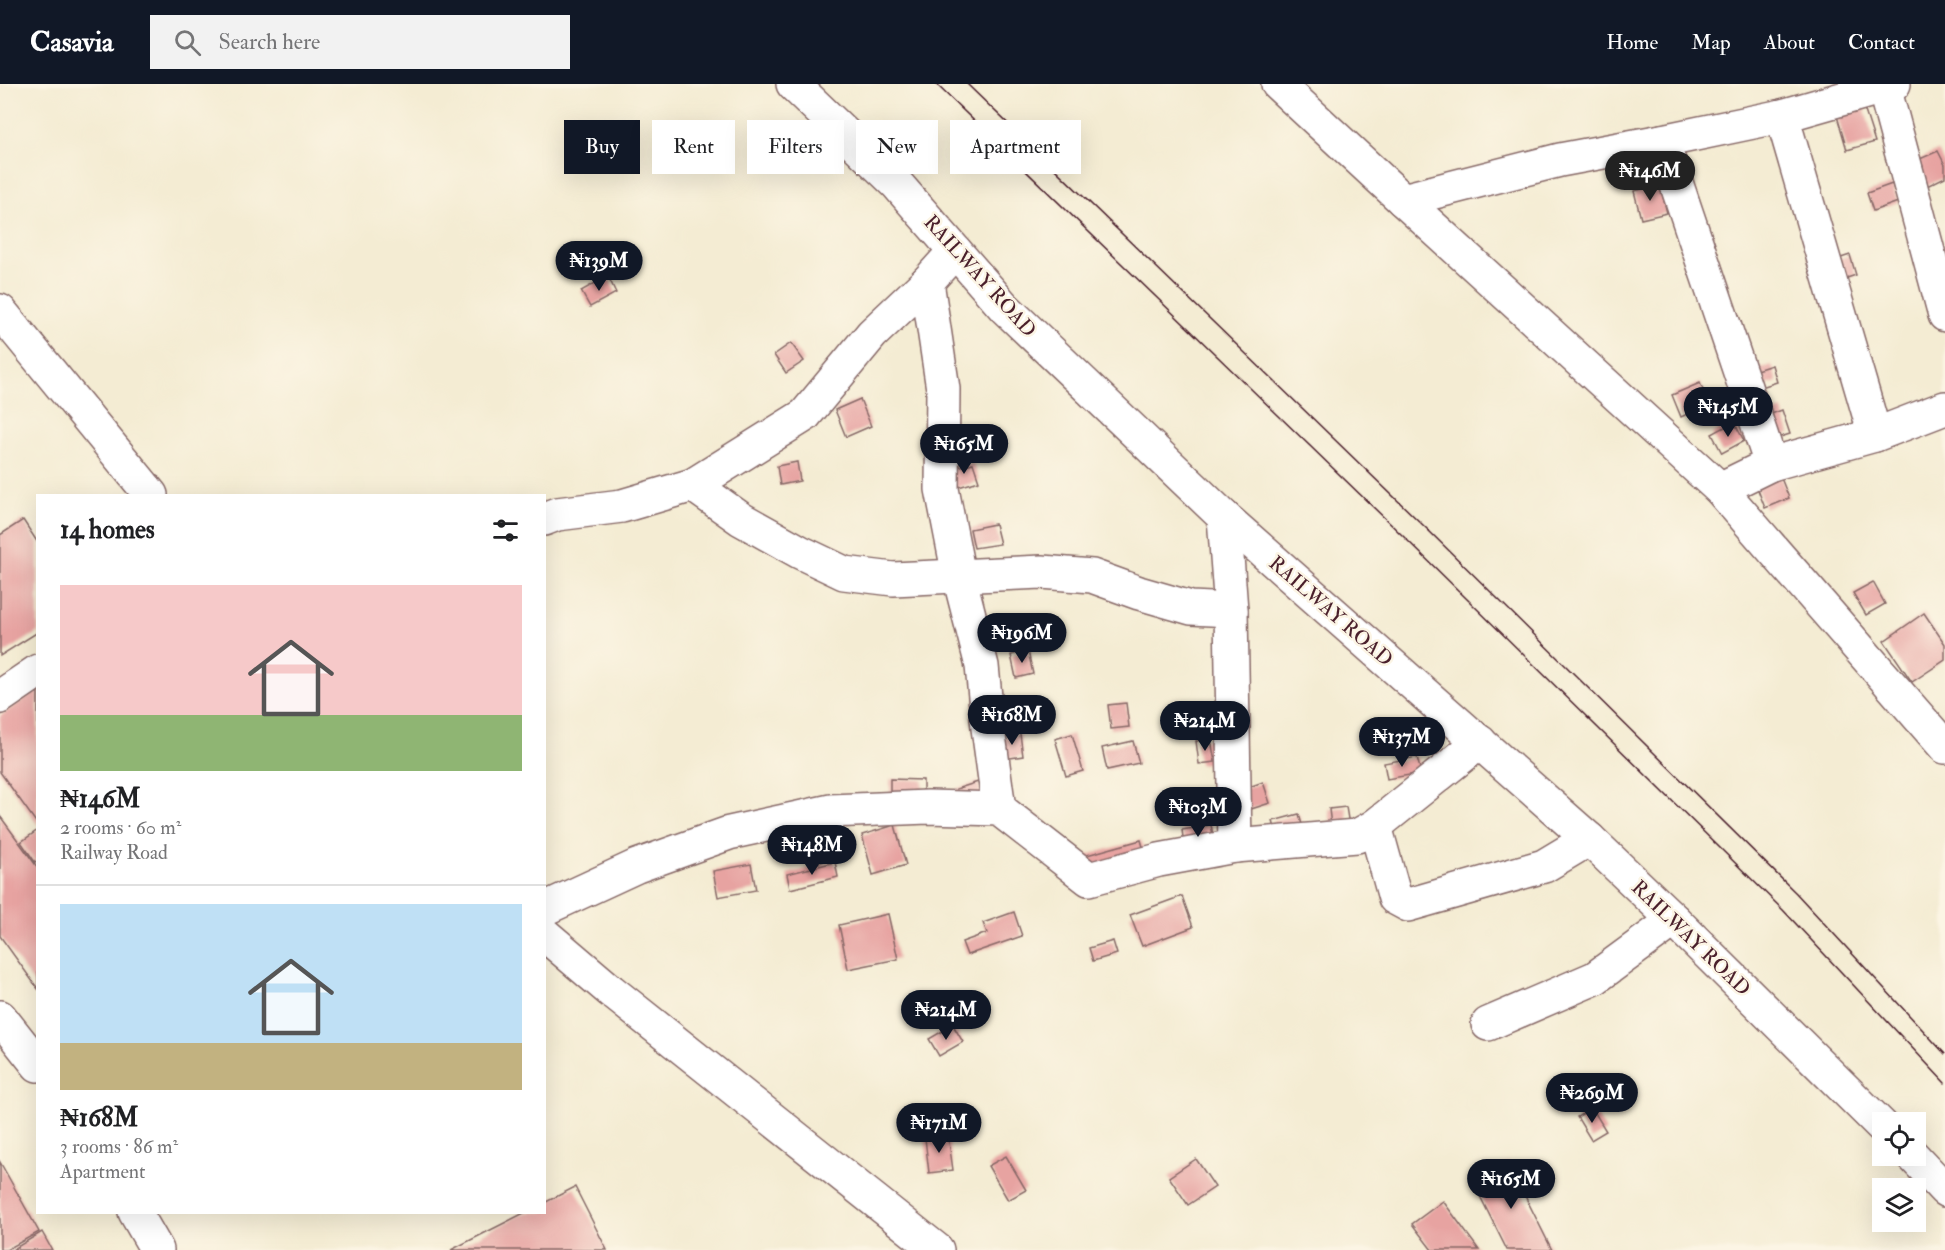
<!DOCTYPE html>
<html lang="en">
<head>
<meta charset="utf-8">
<style>
  body { margin:0; font-family:"IM FELL Double Pica",serif; background:#f2f2f2; color:#202124; height:100vh; display:flex; flex-direction:column; font-size:22px; white-space:nowrap }
  * { box-sizing:border-box; margin:0 }
  p { font-size:20px; color:#757577 }
  .icon { flex:none; width:33px; height:33px; fill:none; stroke:currentColor; stroke-width:2; stroke-linecap:round; stroke-linejoin:round }
  .map { position:relative; flex:1; overflow:hidden }
  .sheet { position:absolute; left:36px; top:410px; width:510px; height:720px; display:flex; flex-direction:column; background:#fff; border-radius:0px; box-shadow:0 6px 24px #0002 }
  .sheet>* { flex:none }
  .hud { position:absolute; left:564px; top:36px; width:570px; height:54px; display:flex; gap:12px }
  .controls { position:absolute; left:1872px; top:1028px; display:grid; gap:12px }
  .controls a { display:grid; place-items:center; width:54px; height:54px; border-radius:0px; background:#fff; box-shadow:0 6px 24px #0002; font-size:30px }
  .price { position:absolute; translate:-50% -51px; padding:0 14px; border-radius:21px; background:#111827; color:#fff; font-size:20px; line-height:39px; filter:drop-shadow(0 2px 3px #0008) }
  .price::after { content:''; position:absolute; left:50%; top:36px; width:18px; height:14px; margin-left:-9px; background:inherit; clip-path:polygon(0 0,100% 0,50% 100%) }
  .price.selected { background:#222; color:#fff }
  ul { padding:0; list-style:none }
  li { display:grid; align-content:center; gap:12px; height:318px; padding:0 24px }
  li+li { border-top:2px solid #e0e0e0 }
  li span { display:grid; place-items:center; height:186px; border-radius:0px; color:#555 }
  li>.icon { margin-inline-start:auto }
  span .icon { width:108px; height:108px; fill:#fffc; stroke-width:1 }
  li b { font-size:26px }
  h2 { display:flex; justify-content:space-between; align-items:center; height:72px; padding:0 24px; font-size:26px }
  .chip { padding:0 21px; border-radius:0px; background:#fff; box-shadow:0 6px 24px #0002; font-size:21px; line-height:54px }
  .chip.selected { background:#111827; color:#fff }
  header { display:flex; align-items:center; gap:36px; box-sizing:border-box; height:84px; padding:0 30px; background:#111827; color:#fff }
  header strong { font-size:28px }
  nav { display:flex; gap:33px; margin-inline-start:auto; font-size:21px }
  .search { width:420px; height:54px; background:#f2f2f2; display:flex; align-items:center; gap:15px; box-sizing:border-box; padding:0 21px; border-radius:0px; color:#757577; font-size:22px }
  .map>svg:first-child { display:block }
</style>
</head>
<body>
<header>
<strong>Casavia</strong>
<div class="search"><svg class="icon" aria-label="search" viewBox="0 0 24 24"><circle cx="10" cy="10" r="6"/><path d="M15 15l6 6"/></svg>Search here</div>
<nav><a>Home</a><a>Map</a><a>About</a><a>Contact</a></nav>
</header>
<div class="map">
<svg width="1945" height="1166" viewBox="0 0 1945 1166">
  <rect width="100%" height="100%" fill="#fcf5e5"/>
  <filter id="ink" filterUnits="userSpaceOnUse"><feTurbulence type="fractalNoise" baseFrequency=".0167" numOctaves="2"/><feDisplacementMap in="SourceGraphic" scale="12" xChannelSelector="R" yChannelSelector="G"/><feConvolveMatrix kernelMatrix="1 2 1 2 8 2 1 2 1" color-interpolation-filters="sRGB"/></filter>
  <filter id="wash" filterUnits="userSpaceOnUse"><feTurbulence type="fractalNoise" baseFrequency=".008" numOctaves="4" result="noise"/><feDisplacementMap in="SourceGraphic" scale="24" xChannelSelector="R" yChannelSelector="G"/><feGaussianBlur stdDeviation="1.35" result="paint"/><feColorMatrix in="noise" values="0 0 0 0 0 0 0 0 0 0 0 0 0 0 0 0 0 1.4 0 .05"/><feComposite in="paint" operator="in"/></filter>
  <g filter="url(#wash)">
    <rect width="100%" height="100%" fill="#f4ecd3"/>
    <g id="blocks">
      <!-- building -->
      <g fill="#e7a3a1">
        <polygon points="1864,24 1875,58 1847,66 1837,32"/>
        <polygon points="1938,67 1945,81 1945,93 1925,103 1913,78"/>
        <polygon points="1892,100 1898,118 1873,127 1867,109"/>
        <polygon points="1660,101 1667,129 1641,135 1634,107"/>
        <polygon points="1850,171 1856,191 1838,197 1832,177"/>
        <polygon points="608,192 616,209 590,223 581,207"/>
        <polygon points="791,259 804,277 786,289 774,271"/>
        <polygon points="1772,281 1777,298 1752,306 1747,289"/>
        <polygon points="1700,299 1709,320 1681,333 1672,311"/>
        <polygon points="860,315 871,342 846,353 835,326"/>
        <polygon points="1782,326 1790,350 1774,355 1766,332"/>
        <polygon points="1734,338 1744,357 1722,369 1712,350"/>
        <polygon points="964,350 970,376 953,380 947,354"/>
        <polygon points="797,378 800,397 780,401 777,382"/>
        <polygon points="973,379 979,397 955,404 950,385"/>
        <polygon points="1779,389 1789,414 1765,424 1755,398"/>
        <polygon points="23,436 38,459 38,548 0,572 0,451"/>
        <polygon points="995,440 1000,460 974,464 970,445"/>
        <polygon points="1873,498 1885,520 1866,531 1853,509"/>
        <polygon points="1924,529 1945,560 1945,576 1912,598 1884,557"/>
        <polygon points="1028,567 1033,590 1016,594 1011,571"/>
        <polygon points="38,606 38,741 0,688 0,632"/>
        <polygon points="1126,619 1129,643 1111,645 1108,621"/>
        <polygon points="1020,650 1023,672 1004,675 1001,653"/>
        <polygon points="1072,650 1083,687 1066,692 1055,655"/>
        <polygon points="1211,655 1215,678 1199,680 1196,657"/>
        <polygon points="1133,657 1139,679 1107,686 1102,664"/>
        <polygon points="1417,673 1421,689 1387,695 1384,679"/>
        <polygon points="890,695 923,696 923,721 890,720"/>
        <polygon points="978,698 983,715 960,722 956,705"/>
        <polygon points="1263,698 1270,719 1245,727 1238,707"/>
        <polygon points="1346,723 1350,747 1332,750 1329,725"/>
        <polygon points="1299,730 1305,751 1279,759 1273,737"/>
        <polygon points="0,732 38,784 38,905 0,852"/>
        <polygon points="895,741 906,781 873,791 862,751"/>
        <polygon points="1211,741 1215,761 1185,767 1182,746"/>
        <polygon points="38,746 38,776 35,778 21,758"/>
        <polygon points="833,752 839,773 811,781 805,760"/>
        <polygon points="1141,756 1146,773 1092,789 1087,771"/>
        <polygon points="835,778 838,793 790,805 787,790"/>
        <polygon points="751,780 756,806 718,813 713,787"/>
        <polygon points="1182,812 1193,843 1142,862 1130,831"/>
        <polygon points="1014,828 1022,852 967,871 962,858 987,849 983,839"/>
        <polygon points="888,830 898,875 848,885 839,841"/>
        <polygon points="1113,857 1117,870 1093,877 1089,864"/>
        <polygon points="953,941 963,958 939,972 929,955"/>
        <polygon points="1592,1024 1606,1047 1591,1056 1577,1033"/>
        <polygon points="948,1051 953,1086 929,1089 925,1054"/>
        <polygon points="1006,1072 1026,1106 1008,1116 988,1082"/>
        <polygon points="1196,1075 1215,1103 1188,1121 1169,1093"/>
        <polygon points="0,1078 39,1148 6,1166 0,1166"/>
        <polygon points="1508,1078 1552,1166 1507,1166 1472,1096"/>
        <polygon points="575,1103 607,1166 451,1166 526,1128 544,1128 544,1119"/>
        <polygon points="1443,1117 1479,1166 1432,1166 1412,1140"/>
        <polygon points="42,1148 52,1166 12,1166"/>
      </g>
    </g>
  </g>
  <g filter="url(#ink)">
    <use href="#blocks" fill-opacity="0" stroke="#866766" stroke-width="1.5"/>
    <g fill="none" stroke-linecap="round" stroke-linejoin="round">
      <defs>
        <g id="minor">
          <polyline points="793,0 896,99 1004,223 1224,433 1589,755 1674,836 1882,1042"/>
          <polyline points="1278,0 1403,116 1720,405 1945,663"/>
          <polyline points="1884,3 1945,231"/>
          <polyline points="1782,32 1875,351"/>
          <polyline points="1662,57 1771,380"/>
          <polyline points="1403,116 1560,76 1662,57 1782,32 1894,0"/>
          <polyline points="955,167 927,198 872,250 805,331 693,401 741,435 800,468 844,489 893,495 1042,488 1092,492 1139,509 1191,524 1231,526"/>
          <polyline points="927,198 943,305 942,405 959,492 982,582 988,644 999,725"/>
          <polyline points="0,227 151,411"/>
          <polyline points="1720,405 1771,380 1875,351 1945,324"/>
          <polyline points="1224,433 1231,526 1235,762"/>
          <polyline points="544,435 557,430 622,422 693,401"/>
          <polyline points="0,613 38,587"/>
          <polyline points="1375,742 1395,814 1408,821 1544,782 1589,755"/>
          <polyline points="544,825 637,782 729,749 830,727 928,723 999,725 1089,795 1159,776 1235,762 1357,752 1375,742 1480,658"/>
          <polyline points="544,850 611,907 937,1166"/>
          <polyline points="0,933 38,981"/>
          <polyline points="1488,940 1595,894 1674,836"/>
          <polyline points="1912,1071 1945,1106"/>
          <polyline points="135,1128 157,1166"/>
        </g>
      </defs>
      <!-- minor casing -->
      <use href="#minor" stroke="#866766" stroke-width="36"/>
      <!-- minor -->
      <use href="#minor" stroke="#fff" stroke-width="33"/>
      <!-- tram -->
      <g stroke="#4a1f2b" stroke-width="1.5">
        <polyline points="936,0 1402,451 1783,826 1945,999"/>
        <polyline points="967,0 1424,442 1796,809 1945,970"/>
      </g>
    </g>
  </g>
  <g text-anchor="middle" dominant-baseline="central" stroke-width="5" stroke-linejoin="round" paint-order="stroke">
    <!-- street labels -->
    <g font-size="20" fill="#4a1f2b" stroke="#fcf5e5">
      <text transform="translate(980 192) rotate(48)">RAILWAY ROAD</text>
      <text transform="translate(1331 527) rotate(41)">RAILWAY ROAD</text>
      <text transform="translate(1691 854) rotate(44)">RAILWAY ROAD</text>
    </g>
  </g>
</svg>
<div class="controls">
<a><svg class="icon" aria-label="locate" viewBox="0 0 24 24"><circle cx="12" cy="12" r="6"/><path d="M12 2v4M12 18v4M2 12h4M18 12h4"/></svg></a>
<a><svg class="icon" aria-label="layers" viewBox="0 0 24 24"><path d="M12 4l9 5-9 5-9-5zM3 14l9 5 9-5"/></svg></a>
</div>
<b class="price selected" style="left:1650px;top:118px">₦146M</b>
<b class="price" style="left:599px;top:208px">₦139M</b>
<b class="price" style="left:1728px;top:354px">₦145M</b>
<b class="price" style="left:964px;top:391px">₦165M</b>
<b class="price" style="left:1022px;top:580px">₦196M</b>
<b class="price" style="left:1012px;top:662px">₦168M</b>
<b class="price" style="left:1205px;top:668px">₦214M</b>
<b class="price" style="left:1402px;top:684px">₦137M</b>
<b class="price" style="left:1198px;top:754px">₦103M</b>
<b class="price" style="left:812px;top:792px">₦148M</b>
<b class="price" style="left:946px;top:957px">₦214M</b>
<b class="price" style="left:1592px;top:1040px">₦269M</b>
<b class="price" style="left:939px;top:1070px">₦171M</b>
<b class="price" style="left:1511px;top:1126px">₦165M</b>
<div class="hud">
<a class="chip selected">Buy</a>
<a class="chip">Rent</a>
<a class="chip">Filters</a>
<a class="chip">New</a>
<a class="chip">Apartment</a>
</div>
<section class="sheet">
<h2>14 homes<svg class="icon" aria-label="filters" viewBox="0 0 24 24"><path d="M4 7h16M4 17h16"/><circle cx="9" cy="7" r="2"/><circle cx="15" cy="17" r="2"/></svg></h2>
<ul>
<li><span style="background:linear-gradient(#f6c9c9 70%,#8fb573 0)"><svg class="icon" aria-label="home" viewBox="0 0 24 24"><path d="M3 11l9-7 9 7M6 9v11h12V9"/></svg></span><div><b>₦146M</b><p>2 rooms · 60 m²</p><p>Railway Road</p></div></li>
<li><span style="background:linear-gradient(#bfe0f5 75%,#c2b280 0)"><svg class="icon" aria-label="home" viewBox="0 0 24 24"><path d="M3 11l9-7 9 7M6 9v11h12V9"/></svg></span><div><b>₦168M</b><p>3 rooms · 86 m²</p><p>Apartment</p></div></li>
</ul>
</section>
</div>
</body>
</html>
